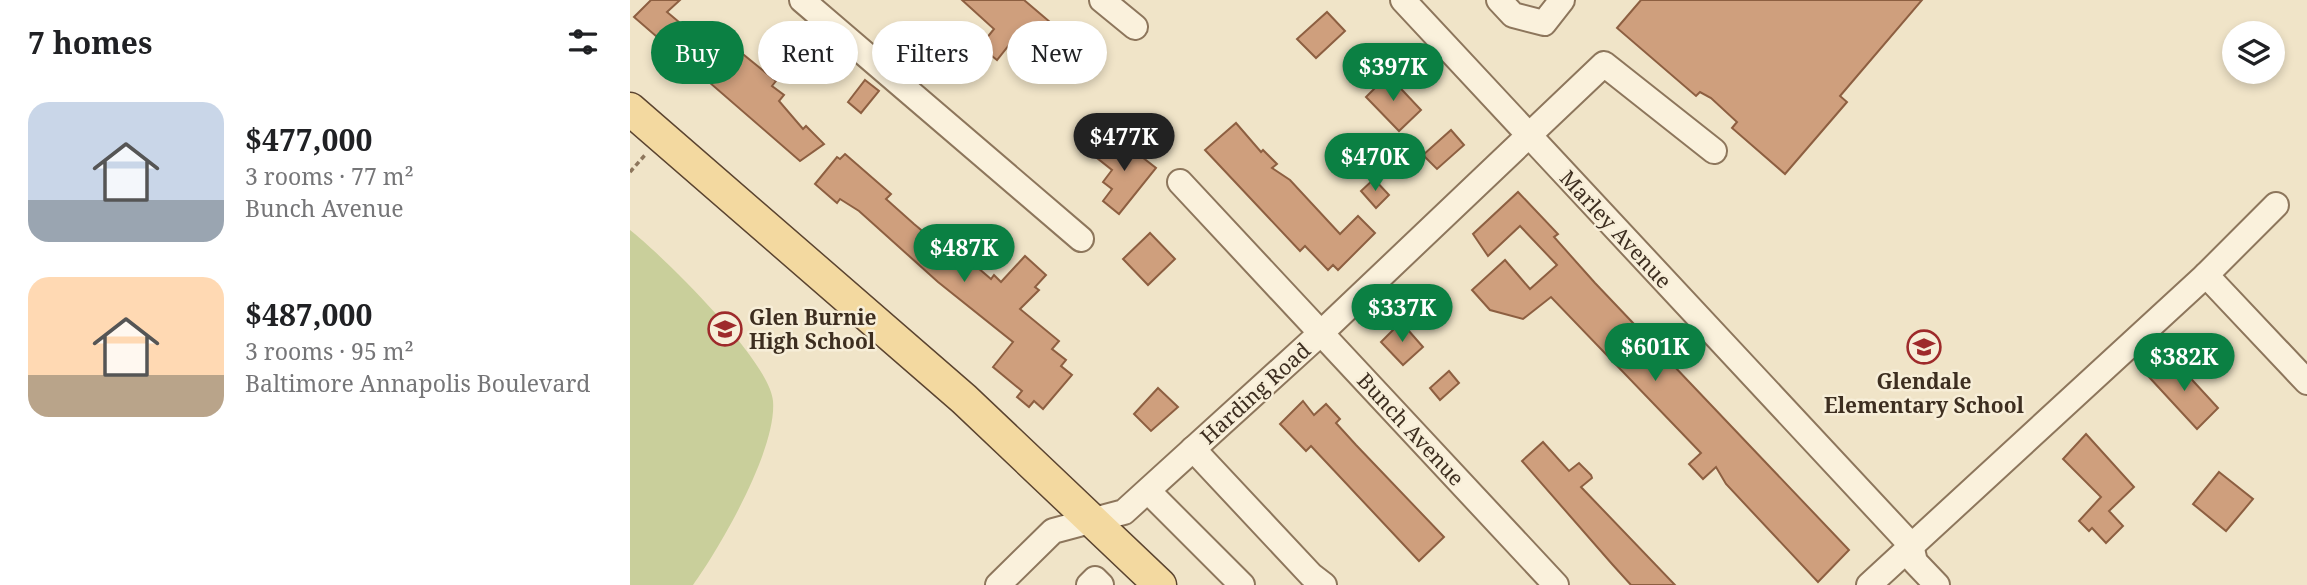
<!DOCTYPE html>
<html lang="en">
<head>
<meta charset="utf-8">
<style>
  body { margin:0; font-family:"Noto Serif",serif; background:#f6f6f6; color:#202124; height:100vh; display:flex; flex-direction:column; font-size:26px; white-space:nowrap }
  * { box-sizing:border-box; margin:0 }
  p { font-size:23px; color:#757577 }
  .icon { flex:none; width:38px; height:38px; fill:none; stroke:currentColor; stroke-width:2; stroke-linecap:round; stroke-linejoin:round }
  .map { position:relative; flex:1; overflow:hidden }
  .panel { display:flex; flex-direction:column; background:#fff; width:630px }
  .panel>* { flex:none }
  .hud { position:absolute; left:21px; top:21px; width:665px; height:63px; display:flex; gap:14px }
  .controls { position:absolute; left:1592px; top:21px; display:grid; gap:14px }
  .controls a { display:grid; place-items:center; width:63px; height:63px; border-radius:50%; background:#fff; box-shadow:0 4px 10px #0003; font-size:35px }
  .price { position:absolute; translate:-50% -60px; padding:0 16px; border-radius:24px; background:#0b8043; color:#fff; font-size:23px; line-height:46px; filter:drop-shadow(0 2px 4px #0008) }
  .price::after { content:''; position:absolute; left:50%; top:42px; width:21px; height:16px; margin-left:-10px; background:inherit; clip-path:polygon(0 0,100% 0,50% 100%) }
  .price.current { background:#222; color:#fff }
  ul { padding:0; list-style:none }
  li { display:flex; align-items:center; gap:21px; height:175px; padding:0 28px }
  li span { display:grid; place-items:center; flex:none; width:196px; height:140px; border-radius:21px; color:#555 }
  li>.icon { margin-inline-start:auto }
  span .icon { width:84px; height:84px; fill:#fffc; stroke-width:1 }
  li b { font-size:30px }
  h2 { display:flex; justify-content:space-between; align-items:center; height:84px; padding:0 28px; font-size:30px }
  .chip { padding:0 24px; border-radius:32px; background:#fff; box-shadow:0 4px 10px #0003; font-size:24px; line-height:63px }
  .chip.current { background:#0b8043; color:#fff }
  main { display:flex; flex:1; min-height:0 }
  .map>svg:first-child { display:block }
</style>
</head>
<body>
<main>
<section class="panel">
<h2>7 homes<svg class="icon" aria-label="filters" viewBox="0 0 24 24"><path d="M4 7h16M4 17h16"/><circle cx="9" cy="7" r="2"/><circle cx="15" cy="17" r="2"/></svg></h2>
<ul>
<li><span style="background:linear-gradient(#c9d6e8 70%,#9aa5b1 0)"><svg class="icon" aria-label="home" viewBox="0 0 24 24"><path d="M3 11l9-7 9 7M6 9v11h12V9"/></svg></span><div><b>$477,000</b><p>3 rooms · 77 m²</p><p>Bunch Avenue</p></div></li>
<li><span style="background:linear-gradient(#ffd9b3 70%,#b9a48a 0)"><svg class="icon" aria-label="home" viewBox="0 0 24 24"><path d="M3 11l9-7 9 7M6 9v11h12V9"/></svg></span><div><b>$487,000</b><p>3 rooms · 95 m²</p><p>Baltimore Annapolis Boulevard</p></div></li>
</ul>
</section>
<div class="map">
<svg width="1677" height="585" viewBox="0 0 1677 585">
  <rect width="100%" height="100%" fill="#f0e4c8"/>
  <!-- green -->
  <path fill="#c9cf9b" d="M0,230C33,256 140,361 143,401C147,449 91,546 63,585H0Z"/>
  <!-- building -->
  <g fill="#cf9f7d" stroke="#8d5f41" stroke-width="2">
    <polygon points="21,0 50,0 37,12 99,64 109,51 146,81 142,86 154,95 149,101 173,129 176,126 194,144 170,161 4,17"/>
    <polygon points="332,0 394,0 460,56 438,82 387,35 367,60 362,56 340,79 330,71 364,29"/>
    <polygon points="1011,0 1292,0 1210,96 1217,102 1155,174 1102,128 1107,122 1081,98 1070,92 1066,96 987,28"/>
    <polygon points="697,12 715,31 686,58 667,39"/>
    <polygon points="297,24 331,54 312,77 305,70 299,76 279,59 285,53 278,47"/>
    <polygon points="758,75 791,110 769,131 736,97"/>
    <polygon points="235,80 249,91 231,113 218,102"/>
    <polygon points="606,123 631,152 633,150 647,164 642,168 660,180 710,234 728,216 745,233 708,270 703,265 698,270 675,246 670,251 575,150"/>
    <polygon points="821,130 834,145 807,169 793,155"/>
    <polygon points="485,136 526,168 489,214 473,201 482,189 473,182 482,170 467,158"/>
    <polygon points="215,154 261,194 256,199 284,224 320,254 327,250 361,279 364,275 371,282 395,256 416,275 405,287 409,290 390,309 429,341 422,349 436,360 431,366 442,375 413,409 404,401 399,407 387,397 392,391 363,367 383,342 308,282 229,211 210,199 207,203 185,184 207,157 210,159"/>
    <polygon points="744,179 759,195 746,208 731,191"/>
    <polygon points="888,192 928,234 924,237 965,283 1219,550 1188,582 1096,484 1086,467 1073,479 1059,464 1071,453 921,297 893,319 860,310 842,290 875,260 900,289 927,265 890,226 858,256 843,234"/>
    <polygon points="520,233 545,259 518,285 493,259"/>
    <polygon points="771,322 793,347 773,365 751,342"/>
    <polygon points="1541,357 1588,408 1567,429 1519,377"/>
    <polygon points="819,371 829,383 810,400 800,388"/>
    <polygon points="528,388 548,407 521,431 504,414"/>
    <polygon points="673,401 684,415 696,404 710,419 706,423 726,445 814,537 789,561 681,446 676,451 650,424"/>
    <polygon points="1456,434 1504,487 1479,511 1493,526 1476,543 1462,528 1459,531 1449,521 1471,497 1433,459"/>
    <polygon points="913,442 939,471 949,463 961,475 962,478 951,487 1045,585 1001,585 982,564 892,461"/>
    <polygon points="1589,472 1623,499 1596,531 1563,504"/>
  </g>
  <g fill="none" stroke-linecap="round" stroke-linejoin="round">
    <defs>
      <g id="minor">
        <polyline points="172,0 451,239"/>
        <polyline points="472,0 505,27"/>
        <polyline points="773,0 1281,545 1285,562 1307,585"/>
        <polyline points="869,0 883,15 914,23 932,0"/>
        <polyline points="550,182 926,585"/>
        <polyline points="1576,275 1677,382"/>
        <polyline points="563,449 681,575 694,585"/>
        <polyline points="518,491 612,585"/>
        <polyline points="368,585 423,531 494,512 691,333 974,64 1084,151"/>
        <polyline points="459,585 465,579 471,585"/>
        <polyline points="1239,585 1576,275 1646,205"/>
      </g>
      <polyline id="major" points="0,109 334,399 530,585"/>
    </defs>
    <!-- minor casing -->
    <use href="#minor" stroke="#8d765c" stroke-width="28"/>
    <!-- major casing -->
    <use href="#major" stroke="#5b4430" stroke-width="35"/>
    <!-- path -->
    <polyline stroke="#8d765c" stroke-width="3.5" stroke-dasharray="5 3.5" stroke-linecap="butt" points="0,172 15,155"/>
    <!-- minor -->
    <use href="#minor" stroke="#faf1dc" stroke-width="24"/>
    <!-- major -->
    <use href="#major" stroke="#f3d9a0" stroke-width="32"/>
  </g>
  <!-- icons -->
  <defs>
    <symbol id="school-ring" viewBox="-11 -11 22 22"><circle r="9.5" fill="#f7eed8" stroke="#9e2a2b" stroke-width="1.5"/><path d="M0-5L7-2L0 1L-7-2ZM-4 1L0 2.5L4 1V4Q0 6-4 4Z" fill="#9e2a2b"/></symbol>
  </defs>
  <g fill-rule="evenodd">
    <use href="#school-ring" x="76" y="310" width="38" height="38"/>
    <use href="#school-ring" x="1275" y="328" width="38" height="38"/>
  </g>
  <g text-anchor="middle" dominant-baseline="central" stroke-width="5" stroke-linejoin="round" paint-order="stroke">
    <!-- street labels -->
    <g font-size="21" fill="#3d2e20" stroke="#f7eed8">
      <text transform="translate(986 229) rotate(47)">Marley Avenue</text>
      <text transform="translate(625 393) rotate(-42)">Harding Road</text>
      <text transform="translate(781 429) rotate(47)">Bunch Avenue</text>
    </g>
    <!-- poi labels -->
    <g font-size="21" font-weight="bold" fill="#3d2e20" stroke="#f7eed8" text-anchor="start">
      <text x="119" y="317">Glen Burnie<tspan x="119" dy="24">High School</tspan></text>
      <text x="1294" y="381" text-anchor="middle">Glendale<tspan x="1294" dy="24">Elementary School</tspan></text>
    </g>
  </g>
</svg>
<div class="controls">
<a><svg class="icon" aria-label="layers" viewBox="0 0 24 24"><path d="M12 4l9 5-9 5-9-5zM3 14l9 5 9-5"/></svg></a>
</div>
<b class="price" style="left:763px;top:103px">$397K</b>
<b class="price current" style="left:494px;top:173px">$477K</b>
<b class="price" style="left:745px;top:193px">$470K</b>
<b class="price" style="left:334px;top:284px">$487K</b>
<b class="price" style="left:772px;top:344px">$337K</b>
<b class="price" style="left:1025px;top:383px">$601K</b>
<b class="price" style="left:1554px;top:393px">$382K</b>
<div class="hud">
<a class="chip current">Buy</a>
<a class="chip">Rent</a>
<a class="chip">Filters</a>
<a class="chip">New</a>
</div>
</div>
</main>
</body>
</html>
